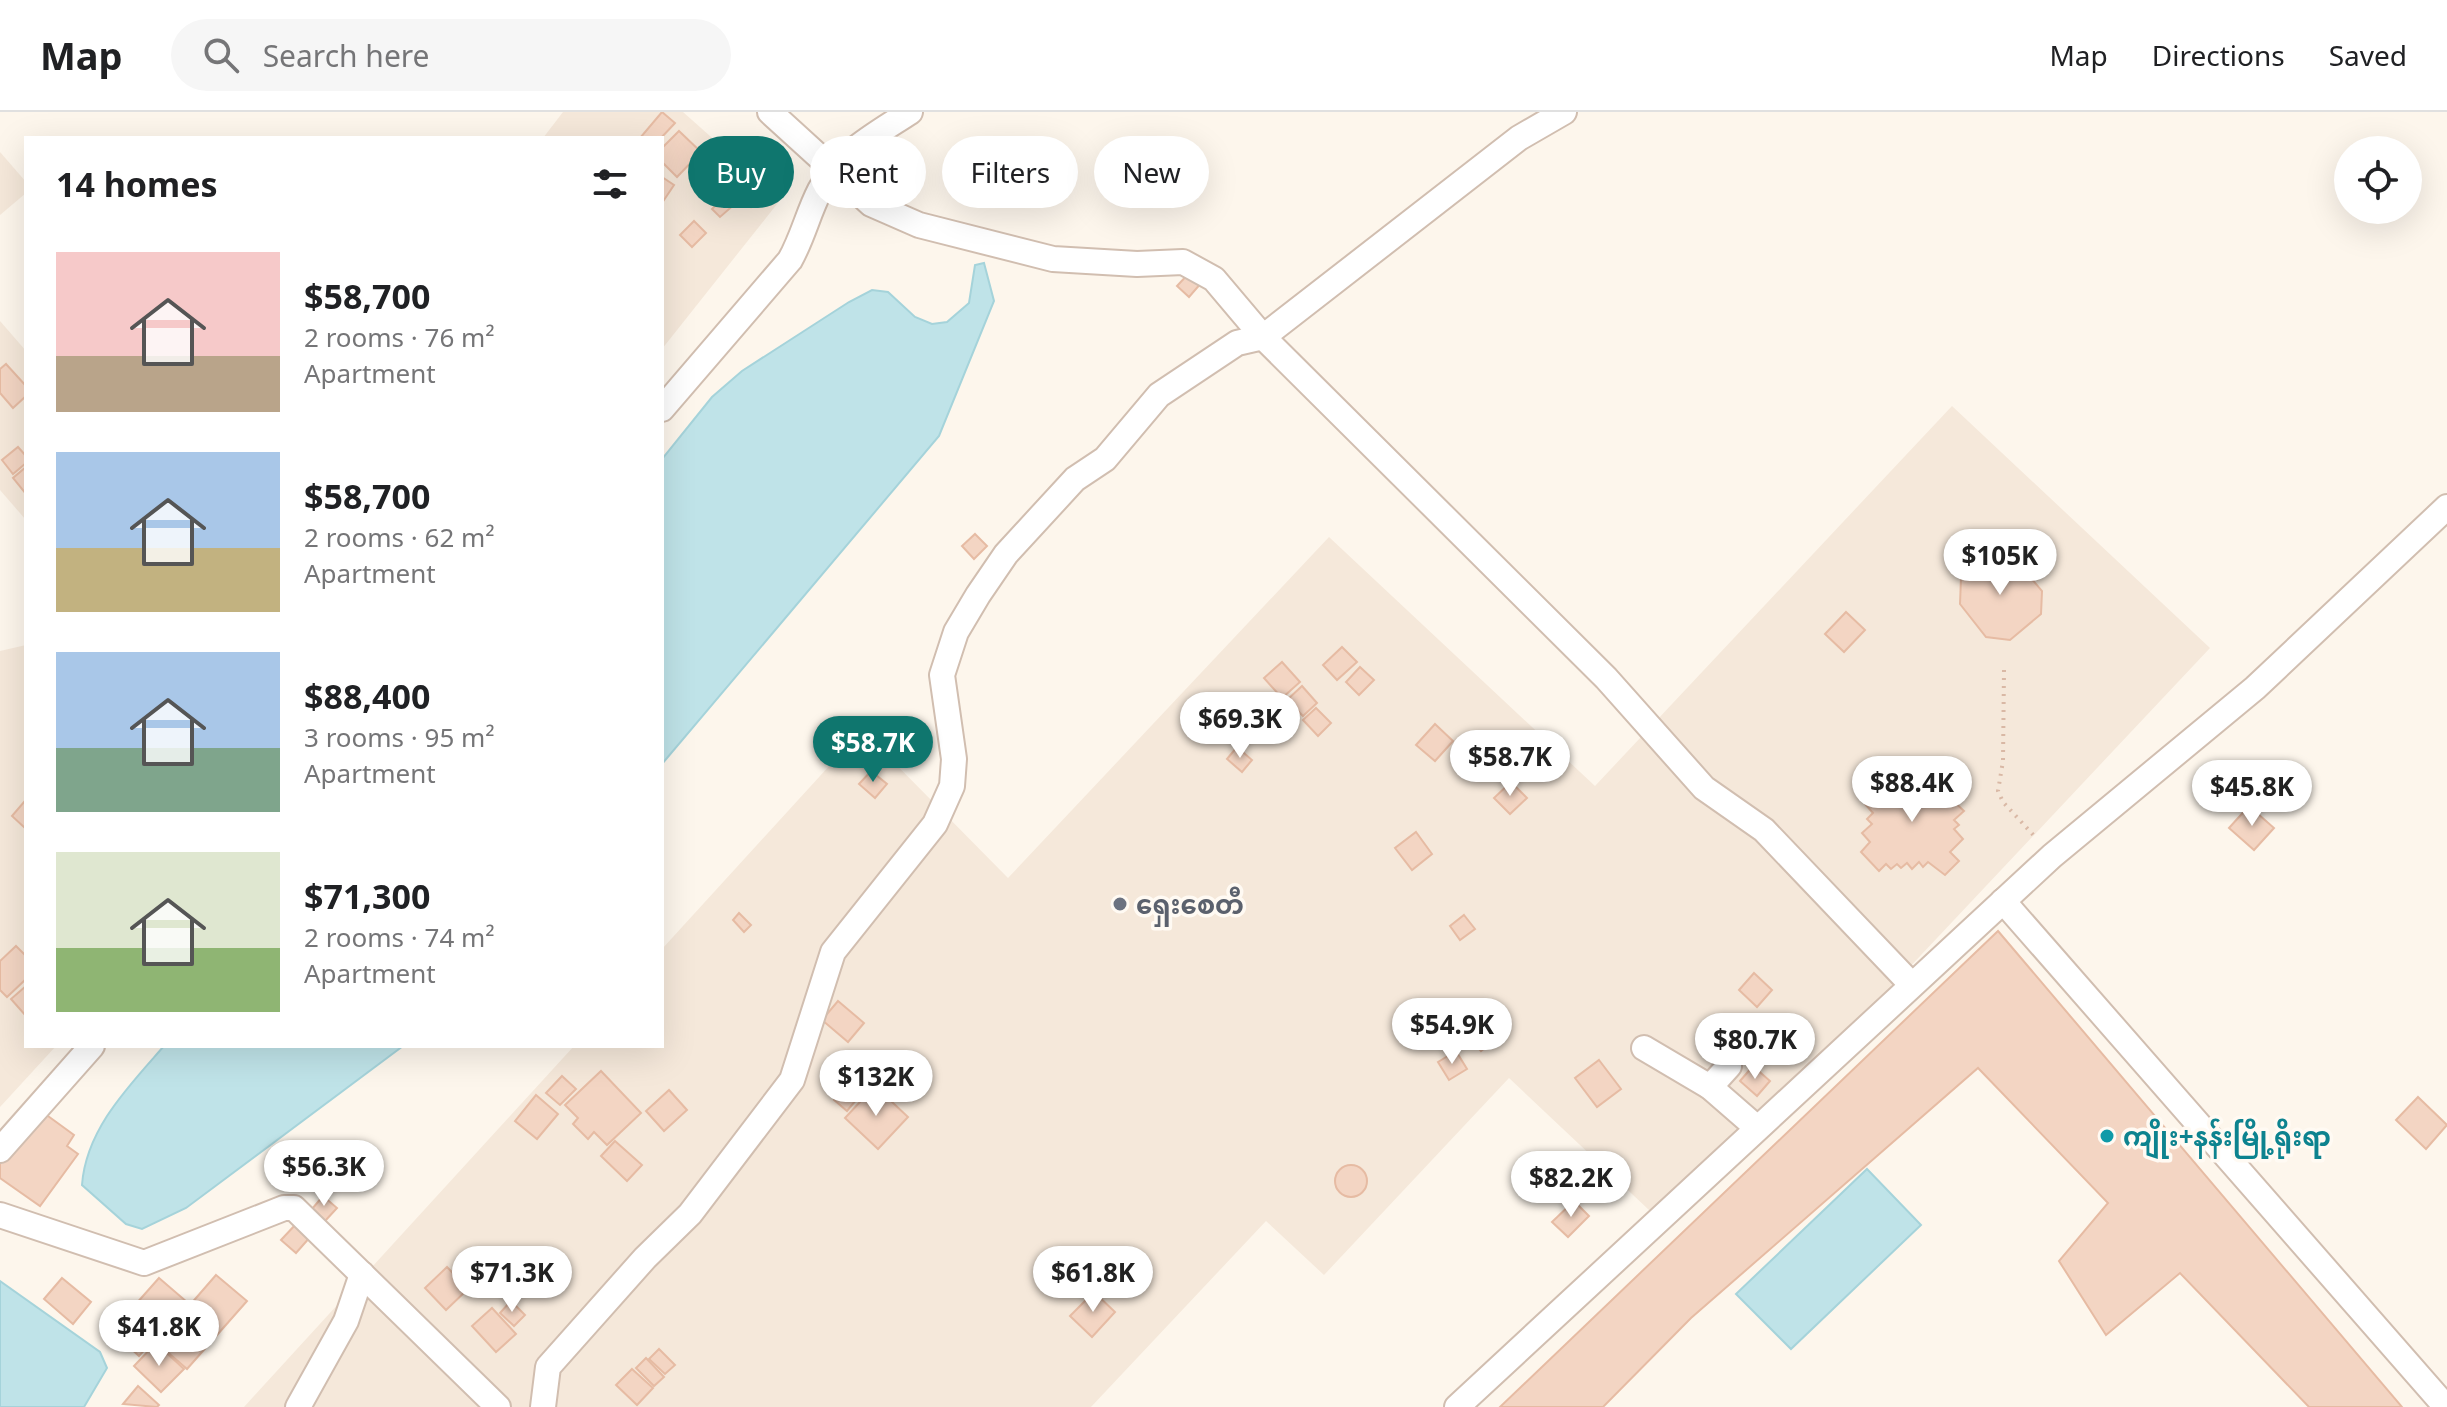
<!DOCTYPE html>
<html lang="en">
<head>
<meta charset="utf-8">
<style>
  body { margin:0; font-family:"Noto Sans","Noto Sans Myanmar",sans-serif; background:#f6f6f6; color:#202124; height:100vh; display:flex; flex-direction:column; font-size:30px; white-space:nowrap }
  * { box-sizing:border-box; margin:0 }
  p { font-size:26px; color:#757577 }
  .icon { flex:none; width:44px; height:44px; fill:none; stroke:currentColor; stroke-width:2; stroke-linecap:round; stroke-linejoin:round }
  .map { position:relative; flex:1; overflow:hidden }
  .details { position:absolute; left:24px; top:24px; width:640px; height:912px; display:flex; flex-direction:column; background:#fff; border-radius:0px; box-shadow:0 8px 32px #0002 }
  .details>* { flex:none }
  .banner { position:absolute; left:688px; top:24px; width:760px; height:72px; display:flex; gap:16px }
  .fabs { position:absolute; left:2334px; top:24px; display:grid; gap:16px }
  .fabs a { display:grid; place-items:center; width:88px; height:88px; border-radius:50%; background:#fff; box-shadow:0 8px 32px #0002; font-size:40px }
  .price { position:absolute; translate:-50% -68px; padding:0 18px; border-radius:28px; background:#fff; color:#222; font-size:26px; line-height:52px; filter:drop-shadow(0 2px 4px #0008) }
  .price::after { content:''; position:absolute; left:50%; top:48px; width:24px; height:18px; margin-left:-12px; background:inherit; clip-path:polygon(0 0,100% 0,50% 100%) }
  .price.active { background:#0f766e; color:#fff }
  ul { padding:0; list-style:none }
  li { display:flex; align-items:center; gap:24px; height:200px; padding:0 32px }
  li span { display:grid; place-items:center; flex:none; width:224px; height:160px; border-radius:0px; color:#555 }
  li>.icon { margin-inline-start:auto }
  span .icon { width:96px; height:96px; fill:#fffc; stroke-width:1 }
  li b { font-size:34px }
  h2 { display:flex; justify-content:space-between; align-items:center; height:96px; padding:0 32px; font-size:34px }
  .chip { padding:0 28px; border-radius:36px; background:#fff; box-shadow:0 8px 32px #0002; font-size:28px; line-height:72px }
  .chip.active { background:#0f766e; color:#fff }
  header { display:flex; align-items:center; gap:48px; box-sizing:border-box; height:112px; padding:0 40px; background:#fff; border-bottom:2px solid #e0e0e0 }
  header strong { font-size:38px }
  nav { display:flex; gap:44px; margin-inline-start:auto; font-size:28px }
  .search { width:560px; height:72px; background:#f6f6f6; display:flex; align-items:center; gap:20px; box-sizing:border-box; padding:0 28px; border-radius:44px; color:#757577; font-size:30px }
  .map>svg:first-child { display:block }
</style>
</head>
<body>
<header>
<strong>Map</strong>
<div class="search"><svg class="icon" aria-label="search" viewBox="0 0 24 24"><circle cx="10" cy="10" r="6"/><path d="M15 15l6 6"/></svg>Search here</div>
<nav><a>Map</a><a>Directions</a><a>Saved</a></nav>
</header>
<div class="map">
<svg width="2447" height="1295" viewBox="0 0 2447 1295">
  <rect width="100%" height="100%" fill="#fdf6ec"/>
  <!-- residential -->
  <g fill="#f5e8da">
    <polygon points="563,0 683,0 781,87 662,237 662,26 543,26"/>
    <polygon points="0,40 26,70 26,81 0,103"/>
    <polygon points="0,209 26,239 26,408 0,378"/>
    <polygon points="1952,294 2210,536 1666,1114 1509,966 1324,1163 1266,1109 1091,1295 244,1295 574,934 662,934 662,837 862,618 1008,766 1329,425 1595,674"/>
    <polygon points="26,533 26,934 56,934 0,995 0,539"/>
  </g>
  <!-- water -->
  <g fill="#bfe3e8" stroke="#a5d3da" stroke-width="2">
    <polygon points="984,151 994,189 939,324 662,652 662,347 712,285 742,259 849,190 872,178 888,180 915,205 932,212 947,210 969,191 975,153"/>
    <path d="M164,934H403L186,1096L142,1117L126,1112L82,1073C86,1017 129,974 164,934Z"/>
    <polygon points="1867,1057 1921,1113 1791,1237 1736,1182"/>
    <polygon points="0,1169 100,1240 107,1256 84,1295 0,1295"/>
  </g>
  <!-- building -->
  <g fill="#f3d5c3" stroke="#e6bba3" stroke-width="2">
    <polygon points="662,0 675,11 661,26 640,26"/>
    <polygon points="679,19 701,40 677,65 662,50 662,36"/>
    <polygon points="662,65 674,73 662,91"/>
    <polygon points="742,70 760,86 751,95 734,79"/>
    <polygon points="727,82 736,91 720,105 712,97"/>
    <polygon points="694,109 706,121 692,135 680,123"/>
    <polygon points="1191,159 1202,170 1189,185 1177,174"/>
    <polygon points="6,252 26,274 26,284 13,296 0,281 0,257"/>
    <polygon points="18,335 26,344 26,351 13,362 2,348"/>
    <polygon points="26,355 26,382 13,366"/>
    <polygon points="975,422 987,434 974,447 962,434"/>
    <polygon points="1988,444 2012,444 2042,479 2041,502 2010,528 1986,525 1960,492 1961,466"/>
    <polygon points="1846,500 1865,518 1844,540 1825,522"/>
    <polygon points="1342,535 1357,550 1337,568 1323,553"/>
    <polygon points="1282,550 1300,570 1282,586 1264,566"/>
    <polygon points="1360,555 1374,568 1359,583 1346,570"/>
    <polygon points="1302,574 1317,591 1303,604 1287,588"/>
    <polygon points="1316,596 1331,611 1318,624 1303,608"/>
    <polygon points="1435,612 1453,629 1435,649 1416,633"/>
    <polygon points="1237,635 1252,648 1242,660 1227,647"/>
    <polygon points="871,659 887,672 875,686 859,672"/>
    <polygon points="1900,659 1913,672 1928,664 1940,676 1948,668 1958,678 1950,686 1964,699 1954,708 1959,713 1954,717 1963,727 1950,740 1959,749 1945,763 1928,750 1923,755 1919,750 1912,757 1907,751 1901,756 1897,752 1891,757 1886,752 1879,759 1861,740 1870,730 1862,721 1872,712 1867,707 1873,701 1865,692 1877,680 1868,671 1878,661 1888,672"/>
    <polygon points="1511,670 1527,686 1510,702 1494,686"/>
    <polygon points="24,690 26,692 26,717 12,704"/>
    <polygon points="2249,694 2274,716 2254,738 2229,716"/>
    <polygon points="1416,720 1432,742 1412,758 1395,736"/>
    <polygon points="739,801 751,813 744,820 733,808"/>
    <polygon points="1464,803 1475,817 1460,828 1450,814"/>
    <polygon points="1998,819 2402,1295 2309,1295 2180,1161 2106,1223 2059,1149 2108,1091 1978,956 1691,1206 1603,1295 1500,1295"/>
    <polygon points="16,834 26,844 26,867 7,885 0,878 0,849"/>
    <polygon points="1754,861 1772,878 1757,895 1739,878"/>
    <polygon points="26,874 26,904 11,887"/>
    <polygon points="838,889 864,911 848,930 822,908"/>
    <polygon points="1486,908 1499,924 1481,939 1468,924"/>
    <polygon points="1456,939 1467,957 1449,968 1438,950"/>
    <polygon points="1599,948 1621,977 1597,995 1575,966"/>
    <polygon points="1753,954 1770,969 1757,984 1740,969"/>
    <polygon points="601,959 641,1001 607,1033 594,1020 588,1027 573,1012 578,1006 565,993"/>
    <polygon points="562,964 576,977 560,993 546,981"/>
    <polygon points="875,974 908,1005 878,1037 845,1006"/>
    <polygon points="844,977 856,988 847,999 834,988"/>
    <polygon points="669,978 687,998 664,1019 646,999"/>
    <polygon points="536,983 558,1002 537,1027 515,1009"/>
    <polygon points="2418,985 2447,1013 2426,1037 2396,1008"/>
    <polygon points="37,996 74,1023 67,1034 78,1042 40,1094 0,1066 0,1048"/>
    <polygon points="615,1029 642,1053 627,1069 601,1044"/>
    <circle cx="1351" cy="1069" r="16"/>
    <polygon points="323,1084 337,1096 325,1109 312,1097"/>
    <polygon points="1574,1089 1589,1104 1568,1125 1552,1110"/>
    <polygon points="297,1111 311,1124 296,1141 281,1128"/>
    <polygon points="447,1155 468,1177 446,1198 425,1176"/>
    <polygon points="216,1163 247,1189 187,1257 157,1231"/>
    <polygon points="62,1166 91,1190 73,1212 44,1187"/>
    <polygon points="159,1166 187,1190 139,1244 112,1219"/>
    <polygon points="1094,1180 1115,1200 1092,1225 1070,1204"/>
    <polygon points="511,1189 525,1203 514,1214 500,1201"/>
    <polygon points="492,1196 516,1222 496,1240 472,1214"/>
    <polygon points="156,1231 184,1257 161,1280 134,1254"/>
    <polygon points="659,1237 675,1253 665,1262 649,1247"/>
    <polygon points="646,1246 664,1265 654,1274 636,1256"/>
    <polygon points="632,1257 653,1276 637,1293 616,1273"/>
    <polygon points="138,1274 159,1293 157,1295 123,1292"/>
  </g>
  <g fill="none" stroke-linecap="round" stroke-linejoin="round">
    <defs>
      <g id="minor">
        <polyline points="770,0 871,92 919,113 1053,147 1137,152 1183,150 1214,167 1263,225 1606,566 1704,676 1764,718 1911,872"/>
        <path d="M662,297L790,148C803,125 808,101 820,78C838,42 878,21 910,0"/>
        <polyline points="2003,789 2446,1295"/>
        <polyline points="1644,936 1710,975 1756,1015"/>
        <polyline points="1710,975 1729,954"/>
        <polyline points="0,1038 92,934"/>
        <polyline points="0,1103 144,1151 284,1096 294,1096 498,1295"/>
        <polyline points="298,1295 346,1209 362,1162"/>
        <polyline points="543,1295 548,1255 645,1146 690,1102 792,968 833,840 935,712 952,674 954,647 942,563 956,520 978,483 1006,442 1075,367 1105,347 1159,283 1237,231 1263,225 1519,26 1564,0"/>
        <polyline points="1457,1295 2052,744 2255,576 2447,395"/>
      </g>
    </defs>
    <!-- minor casing -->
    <use href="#minor" stroke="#d1beb0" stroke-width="28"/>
    <!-- path -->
    <polyline stroke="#d9b8a5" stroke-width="4" stroke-dasharray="2 6" stroke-linecap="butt" points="2004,558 2003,649 1998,679 2003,690 2037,727"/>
    <!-- minor -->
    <use href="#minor" stroke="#fff" stroke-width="24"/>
  </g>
  <!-- markers -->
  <circle fill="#6b7280" stroke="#fffaf3" stroke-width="3" cx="1120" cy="792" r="8"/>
  <circle fill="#0f9aa8" stroke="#fffaf3" stroke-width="3" cx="2107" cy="1024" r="8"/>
  <g text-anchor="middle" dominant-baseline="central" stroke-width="7" stroke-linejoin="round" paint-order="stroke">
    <!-- worship labels -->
    <g font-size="26" font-weight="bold" fill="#5b616d" stroke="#fffaf3" text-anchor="start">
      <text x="1136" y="792">ရှေးစေတီ</text>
    </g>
    <!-- culture labels -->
    <g font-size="26" font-weight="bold" fill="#0d838f" stroke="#fffaf3" text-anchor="start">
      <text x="2123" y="1024">ကျိုး+နန်းမြို့ရိုးရာ</text>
    </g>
  </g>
</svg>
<div class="fabs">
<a><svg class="icon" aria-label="locate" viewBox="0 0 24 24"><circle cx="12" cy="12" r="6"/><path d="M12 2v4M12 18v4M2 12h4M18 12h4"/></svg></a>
</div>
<b class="price" style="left:2000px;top:485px">$105K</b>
<b class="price" style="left:1240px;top:648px">$69.3K</b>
<b class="price active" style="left:873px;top:672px">$58.7K</b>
<b class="price" style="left:1510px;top:686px">$58.7K</b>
<b class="price" style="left:1912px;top:712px">$88.4K</b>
<b class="price" style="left:2252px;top:716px">$45.8K</b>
<b class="price" style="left:1452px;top:954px">$54.9K</b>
<b class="price" style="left:1755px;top:969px">$80.7K</b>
<b class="price" style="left:876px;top:1006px">$132K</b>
<b class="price" style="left:324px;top:1096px">$56.3K</b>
<b class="price" style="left:1571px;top:1107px">$82.2K</b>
<b class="price" style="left:512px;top:1202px">$71.3K</b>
<b class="price" style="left:1093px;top:1202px">$61.8K</b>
<b class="price" style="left:159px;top:1256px">$41.8K</b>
<div class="banner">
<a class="chip active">Buy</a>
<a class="chip">Rent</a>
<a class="chip">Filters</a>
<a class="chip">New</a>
</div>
<section class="details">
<h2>14 homes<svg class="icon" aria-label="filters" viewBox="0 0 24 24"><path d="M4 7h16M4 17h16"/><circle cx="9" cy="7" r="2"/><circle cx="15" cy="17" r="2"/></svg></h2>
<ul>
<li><span style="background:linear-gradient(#f6c9c9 65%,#b9a48a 0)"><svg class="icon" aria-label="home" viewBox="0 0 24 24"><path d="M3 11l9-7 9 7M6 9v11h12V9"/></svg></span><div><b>$58,700</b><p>2 rooms · 76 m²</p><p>Apartment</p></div></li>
<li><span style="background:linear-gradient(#a9c7e8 60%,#c2b280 0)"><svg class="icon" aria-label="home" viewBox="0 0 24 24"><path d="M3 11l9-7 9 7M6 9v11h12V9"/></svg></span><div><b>$58,700</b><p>2 rooms · 62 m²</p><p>Apartment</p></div></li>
<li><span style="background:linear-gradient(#a9c7e8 60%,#7fa58c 0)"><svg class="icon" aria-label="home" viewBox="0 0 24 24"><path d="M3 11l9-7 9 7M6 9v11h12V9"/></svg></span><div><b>$88,400</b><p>3 rooms · 95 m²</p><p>Apartment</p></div></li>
<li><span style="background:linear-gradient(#dfe7d0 60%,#8fb573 0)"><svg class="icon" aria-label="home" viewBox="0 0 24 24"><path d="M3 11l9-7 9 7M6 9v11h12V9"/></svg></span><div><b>$71,300</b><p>2 rooms · 74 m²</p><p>Apartment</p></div></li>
</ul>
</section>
</div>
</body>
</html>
